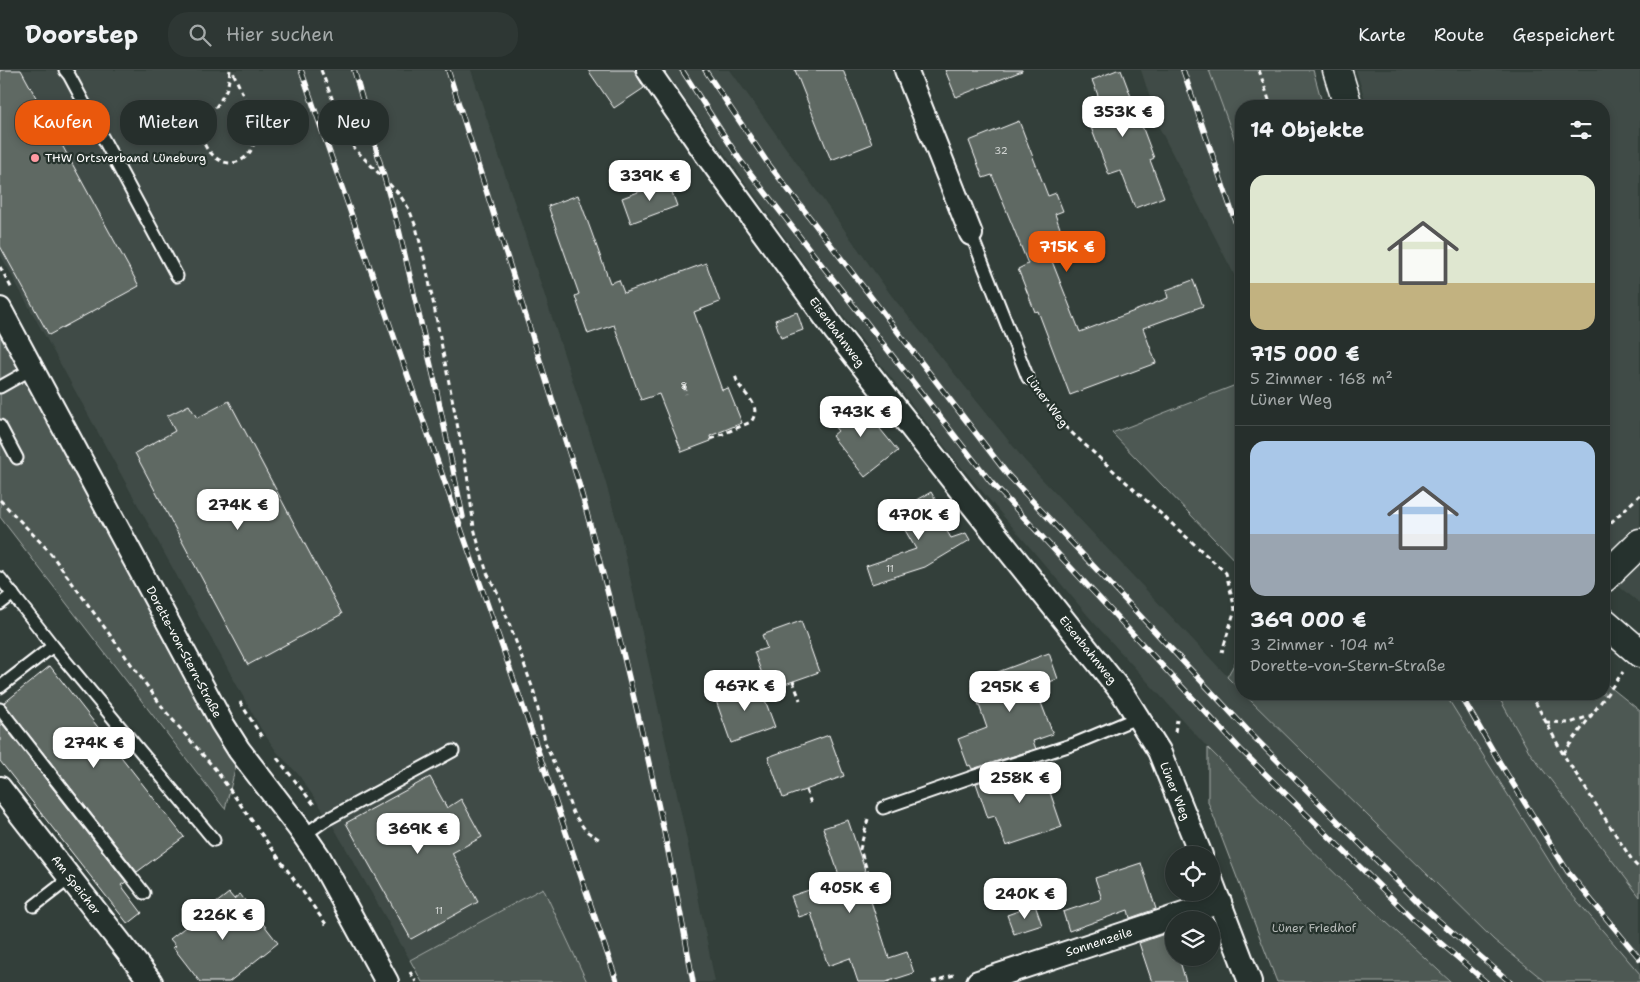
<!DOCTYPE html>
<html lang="de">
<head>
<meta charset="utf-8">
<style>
  body { margin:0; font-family:"Shantell Sans",sans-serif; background:#2e3734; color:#f1f3f6; height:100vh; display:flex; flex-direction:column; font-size:19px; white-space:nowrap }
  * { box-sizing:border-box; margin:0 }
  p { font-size:16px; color:#a4a9a9 }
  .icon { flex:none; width:28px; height:28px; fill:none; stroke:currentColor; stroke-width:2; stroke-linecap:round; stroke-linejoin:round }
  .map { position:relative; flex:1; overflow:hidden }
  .drawer { position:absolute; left:1235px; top:30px; width:375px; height:600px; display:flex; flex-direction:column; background:#262f2c; border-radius:20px; box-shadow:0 2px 8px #0003,0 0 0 1px #424a48 }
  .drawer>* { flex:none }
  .top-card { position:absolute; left:15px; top:30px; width:475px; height:45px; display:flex; gap:10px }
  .tools { position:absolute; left:1165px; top:776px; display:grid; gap:10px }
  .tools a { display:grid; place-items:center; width:55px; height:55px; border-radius:50%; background:#262f2c; box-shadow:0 2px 8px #0003,0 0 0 1px #424a48; font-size:25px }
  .price { position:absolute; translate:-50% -42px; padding:0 11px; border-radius:10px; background:#fff; color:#222; font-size:16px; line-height:32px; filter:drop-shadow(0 1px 2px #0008) }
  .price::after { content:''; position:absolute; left:50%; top:30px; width:15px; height:11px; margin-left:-8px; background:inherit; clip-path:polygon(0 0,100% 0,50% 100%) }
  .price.on { background:#ea580c; color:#fff }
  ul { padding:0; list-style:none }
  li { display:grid; align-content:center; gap:10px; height:265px; padding:0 15px }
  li+li { border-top:1px solid #424a48 }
  li span { display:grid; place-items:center; height:155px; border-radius:15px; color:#555 }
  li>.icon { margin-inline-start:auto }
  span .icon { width:90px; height:90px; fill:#fffc; stroke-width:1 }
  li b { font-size:21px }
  h2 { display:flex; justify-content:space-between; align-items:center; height:60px; padding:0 15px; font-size:21px }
  .chip { padding:0 18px; border-radius:20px; background:#262f2c; box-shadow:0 2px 8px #0003,0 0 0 1px #424a48; font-size:18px; line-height:45px }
  .chip.on { background:#ea580c; color:#fff }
  header { display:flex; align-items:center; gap:30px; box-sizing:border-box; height:70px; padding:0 25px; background:#262f2c; border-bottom:1px solid #424a48 }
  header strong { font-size:24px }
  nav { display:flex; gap:28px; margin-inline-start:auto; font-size:18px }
  .search { width:350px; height:45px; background:#2e3734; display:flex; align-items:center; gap:12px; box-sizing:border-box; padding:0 18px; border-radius:20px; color:#a4a9a9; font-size:19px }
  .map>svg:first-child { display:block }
</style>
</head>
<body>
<header>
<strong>Doorstep</strong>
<div class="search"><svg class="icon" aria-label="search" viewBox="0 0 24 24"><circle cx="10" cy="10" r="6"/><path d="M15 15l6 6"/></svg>Hier suchen</div>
<nav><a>Karte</a><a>Route</a><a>Gespeichert</a></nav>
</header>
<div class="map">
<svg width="1640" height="912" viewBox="0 0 1640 912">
  <rect width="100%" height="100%" fill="#333f3a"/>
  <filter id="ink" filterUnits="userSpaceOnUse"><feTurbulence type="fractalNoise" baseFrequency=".02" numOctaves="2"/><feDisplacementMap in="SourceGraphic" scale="10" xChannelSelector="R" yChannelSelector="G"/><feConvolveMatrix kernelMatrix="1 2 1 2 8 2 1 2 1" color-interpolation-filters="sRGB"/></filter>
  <g filter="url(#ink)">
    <!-- built -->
    <g fill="#404c47">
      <polygon points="0,0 471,0 604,407 621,466 686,766 715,912 587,912 543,818 410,890 329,749 298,704 277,682 261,659 0,184"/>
      <polygon points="664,0 730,0 891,225 1025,391 1241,621 1241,624 1244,624 1494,870 1546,912 1451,912 1360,828 1208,678 1096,555 953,387 829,228"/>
      <polygon points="1141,0 1209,0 1241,87 1241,218 1160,59"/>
      <polygon points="1356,0 1640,0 1640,533 1604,505 1604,36 1367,36"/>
      <polygon points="1445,624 1497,624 1530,683 1640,827 1640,904 1566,818"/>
    </g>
    <!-- green -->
    <g fill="#4d5853" stroke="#a6aca9">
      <polygon points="1209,0 1313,0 1323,36 1241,36 1241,87"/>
      <polygon points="0,263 213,659 237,692 225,739 0,447"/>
      <polygon points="1241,313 1241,497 1112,363"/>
      <polygon points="1241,582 1241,621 1227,607"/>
      <polygon points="1604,612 1640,641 1640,827 1530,683 1497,624 1604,624"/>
      <polygon points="1244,624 1445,624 1566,818 1640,904 1640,912 1546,912 1494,870"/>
      <polygon points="1208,678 1360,828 1451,912 1277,912 1208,732"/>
      <polygon points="543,818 587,912 422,912 410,890"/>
    </g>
    <!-- building -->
    <g fill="#5f6964" stroke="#fff">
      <polygon points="0,0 21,0 139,216 49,265 0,176"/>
      <polygon points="588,0 634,0 644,18 614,38"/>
      <polygon points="795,0 843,0 872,74 831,90"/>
      <polygon points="945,0 1022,0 1022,1 956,27"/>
      <polygon points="1117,0 1121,0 1154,88 1150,90 1164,127 1135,138 1121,101 1109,105 1084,39 1101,33 1092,10"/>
      <polygon points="1019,51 1048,126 1056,123 1063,141 1055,144 1062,164 1044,171 1080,262 1168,228 1166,220 1193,210 1203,236 1143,258 1156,293 1070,325 1038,241 1035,242 1018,199 1028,194 992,105 983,108 969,71"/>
      <polygon points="668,111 677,136 631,153 622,128"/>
      <polygon points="578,125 610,213 619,210 624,223 706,193 720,232 694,242 722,320 728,318 742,353 710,366 711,371 682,382 659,324 641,330 614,255 588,264 575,226 579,224 548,136"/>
      <polygon points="797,242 803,260 781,268 775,250"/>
      <polygon points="855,328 898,381 865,407 832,366 838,361 828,349"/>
      <polygon points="229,331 342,544 248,595 135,383 175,361 167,346 189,335 197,348"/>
      <polygon points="931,422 943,443 938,446 951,468 966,463 970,470 925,497 872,514 866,496 916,479 895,443"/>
      <polygon points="801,551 819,602 768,620 754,582 767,578 762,565"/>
      <polygon points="1049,583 1058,609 1035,617 1053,664 1033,671 1036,679 972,699 970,695 968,696 958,669 987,658 971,612"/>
      <polygon points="50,596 184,767 137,802 4,633"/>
      <polygon points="758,611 775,657 731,673 715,628"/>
      <polygon points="0,651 126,812 121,815 142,843 128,854 0,691"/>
      <polygon points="829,665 844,706 783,728 768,687"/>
      <polygon points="1040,693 1062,757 1006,776 995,746 988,748 976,713"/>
      <polygon points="430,707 447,738 461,729 482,767 452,783 478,832 411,869 346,753"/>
      <polygon points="848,750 867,806 871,805 878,825 870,828 889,888 907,882 914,903 886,912 858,912 850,888 828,896 811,843 799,847 791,826 818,817 818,815 840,808 823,758"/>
      <polygon points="1141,793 1156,839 1130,848 1128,840 1069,861 1063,842 1102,829 1095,808"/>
      <polygon points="229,823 234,829 240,824 278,873 229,912 200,912 173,877 176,876 170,869"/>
      <polygon points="1035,835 1042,855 1014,864 1007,845"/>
      <polygon points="1170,862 1174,873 1174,888 1179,888 1186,912 1152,912 1139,873"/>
    </g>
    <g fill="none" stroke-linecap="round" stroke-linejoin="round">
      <defs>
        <g id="lane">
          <polyline points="65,0 69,5 177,206"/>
          <polyline points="971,164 1028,308"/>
          <polyline points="0,317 32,299"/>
          <polyline points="0,356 17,388"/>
          <polyline points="0,508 53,576 214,770"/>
          <polyline points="0,534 13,524"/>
          <polyline points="0,617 53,576"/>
          <polyline points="0,639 144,823"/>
          <polyline points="883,738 975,706 1074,674 1139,647"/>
          <polyline points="304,765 324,751 453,681"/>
          <polyline points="34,836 70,808"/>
        </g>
        <g id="street">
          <polyline points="648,0 706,84 836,262 961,421 1123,624 1159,681 1201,785"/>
          <polyline points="906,0 971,164"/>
          <polyline points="0,239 222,653 239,680 299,758 319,787 387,912"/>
          <polyline points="0,718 151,912"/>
          <polyline points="1211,810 1250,912"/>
          <polyline points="978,912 1220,832"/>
        </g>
        <g id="secondary">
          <polyline points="1337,0 1348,36"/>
          <polyline points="1604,508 1640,473"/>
          <polyline points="1604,552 1640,583"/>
        </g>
      </defs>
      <!-- lane casing -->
      <use href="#lane" stroke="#fff" stroke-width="15"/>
      <!-- street casing -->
      <use href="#street" stroke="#fff" stroke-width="26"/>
      <!-- secondary casing -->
      <use href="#secondary" stroke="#fff" stroke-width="31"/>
      <!-- path -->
      <g stroke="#fff" stroke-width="3" stroke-dasharray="5 4" stroke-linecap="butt">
        <path d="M230,0C229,8 229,15 225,22C218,37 204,49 203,66C203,73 206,79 211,83C229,104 255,89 255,65C255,49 239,16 232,0"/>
        <polyline points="321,0 344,59 354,78 399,124 409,139 416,157 426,196 467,404 474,458 480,480 487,503 498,524 515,569 534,622 546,675 560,708 573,743 586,761 602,771"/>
        <polyline points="1259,0 1271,36"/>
        <polyline points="0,197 12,219"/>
        <polyline points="684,315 686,324"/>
        <polyline points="1037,321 1061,353 1226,503 1235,539 1222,582"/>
        <path d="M711,369L751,352C762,336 747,327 739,315C737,312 736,307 734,304"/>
        <polyline points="0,430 48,480 65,503 166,642 215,699 328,857"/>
        <polyline points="1604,459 1640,425"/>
        <polyline points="793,611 800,630"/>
        <polyline points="1531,624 1563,684 1634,793 1640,799"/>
        <polyline points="240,632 263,669"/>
        <polyline points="1545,652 1570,653 1592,645"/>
        <polyline points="1175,662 1177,650"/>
        <polyline points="1563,684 1623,602"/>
        <polyline points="277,688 315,736"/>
        <polyline points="806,720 812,736"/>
        <polyline points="868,749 860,779 869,806"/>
        <polyline points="410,902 416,912"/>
        <polyline points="889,911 889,912"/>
        <polyline points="932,912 957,904"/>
      </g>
      <!-- lane -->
      <use href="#lane" stroke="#26332d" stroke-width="11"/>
      <!-- street -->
      <use href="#street" stroke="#26332d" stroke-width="22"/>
      <!-- secondary -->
      <use href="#secondary" stroke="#26332d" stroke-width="28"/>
      <defs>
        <g id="rail">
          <polyline points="301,0 518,622 617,912"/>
          <polyline points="354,0 399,160 435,313 463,447"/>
          <path d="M448,0L579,414C624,579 664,744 693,912"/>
          <polyline points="682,0 740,90 990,411 1240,679 1415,851 1486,912"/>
          <polyline points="705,0 767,92 1008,405 1251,664 1423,837 1510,912"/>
          <polyline points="1183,0 1241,168"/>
          <polyline points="1460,624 1500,693 1568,802 1640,889"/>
        </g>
      </defs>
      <!-- rail casing -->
      <use href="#rail" stroke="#fff" stroke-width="5.5"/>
      <!-- rail -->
      <use href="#rail" stroke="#26332d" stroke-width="4" stroke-dasharray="11" stroke-linecap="butt"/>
    </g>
  </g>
  <!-- markers -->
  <circle fill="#ff9aa2" stroke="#26332d" stroke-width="2" cx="35" cy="88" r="5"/>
  <g text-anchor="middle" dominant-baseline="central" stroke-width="4.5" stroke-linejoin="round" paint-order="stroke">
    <!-- number labels -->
    <g font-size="10" fill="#d7dad8">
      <text x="1001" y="80">32</text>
      <text x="684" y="315">8</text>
      <text x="890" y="498">11</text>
      <text x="439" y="840">11</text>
    </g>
    <!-- poi labels -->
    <g font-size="12" fill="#fff" stroke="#26332d" text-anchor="start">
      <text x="45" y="88">THW Ortsverband Lüneburg</text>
    </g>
    <!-- street labels -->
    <g font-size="12" fill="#fff" stroke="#26332d">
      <text transform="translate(837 262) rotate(53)">Eisenbahnweg</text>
      <text transform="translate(1047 331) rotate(53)">Lüner Weg</text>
      <text transform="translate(1088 580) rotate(51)">Eisenbahnweg</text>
      <text transform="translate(184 582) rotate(62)">Dorette-von-Stern-Straße</text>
      <text transform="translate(1175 721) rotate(68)">Lüner Weg</text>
      <text transform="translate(76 815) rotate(52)">Am Speicher</text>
      <text transform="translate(1099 872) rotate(-18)">Sonnenzeile</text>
    </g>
    <!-- park labels -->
    <g font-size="12" fill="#b8bcba" stroke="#26332d">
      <text x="1314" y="858">Lüner Friedhof</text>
    </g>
  </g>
</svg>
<div class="tools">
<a><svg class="icon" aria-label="locate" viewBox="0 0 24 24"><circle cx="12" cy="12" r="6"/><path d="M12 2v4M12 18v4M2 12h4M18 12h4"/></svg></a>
<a><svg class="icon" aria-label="layers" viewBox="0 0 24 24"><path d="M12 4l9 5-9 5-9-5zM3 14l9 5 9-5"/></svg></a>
</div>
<b class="price" style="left:1123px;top:68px">353K €</b>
<b class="price" style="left:650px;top:132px">339K €</b>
<b class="price on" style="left:1067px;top:203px">715K €</b>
<b class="price" style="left:861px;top:368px">743K €</b>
<b class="price" style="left:238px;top:461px">274K €</b>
<b class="price" style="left:919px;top:471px">470K €</b>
<b class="price" style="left:745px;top:642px">467K €</b>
<b class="price" style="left:1010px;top:643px">295K €</b>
<b class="price" style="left:94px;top:699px">274K €</b>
<b class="price" style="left:1020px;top:734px">258K €</b>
<b class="price" style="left:418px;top:785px">369K €</b>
<b class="price" style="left:850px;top:844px">405K €</b>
<b class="price" style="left:1025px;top:850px">240K €</b>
<b class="price" style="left:223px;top:871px">226K €</b>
<div class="top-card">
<a class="chip on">Kaufen</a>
<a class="chip">Mieten</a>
<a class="chip">Filter</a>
<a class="chip">Neu</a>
</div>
<section class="drawer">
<h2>14 Objekte<svg class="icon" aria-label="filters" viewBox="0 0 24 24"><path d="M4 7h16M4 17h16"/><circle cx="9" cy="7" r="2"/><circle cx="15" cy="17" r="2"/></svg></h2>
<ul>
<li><span style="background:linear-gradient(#dfe7d0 70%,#c2b280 0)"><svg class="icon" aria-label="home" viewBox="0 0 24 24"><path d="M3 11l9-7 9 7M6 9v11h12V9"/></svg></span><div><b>715 000 €</b><p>5 Zimmer · 168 m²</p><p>Lüner Weg</p></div></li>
<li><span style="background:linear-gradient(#a9c7e8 60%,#9aa5b1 0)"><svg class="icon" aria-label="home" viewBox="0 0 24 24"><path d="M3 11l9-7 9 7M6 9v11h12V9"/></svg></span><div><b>369 000 €</b><p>3 Zimmer · 104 m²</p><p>Dorette-von-Stern-Straße</p></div></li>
</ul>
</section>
</div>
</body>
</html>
